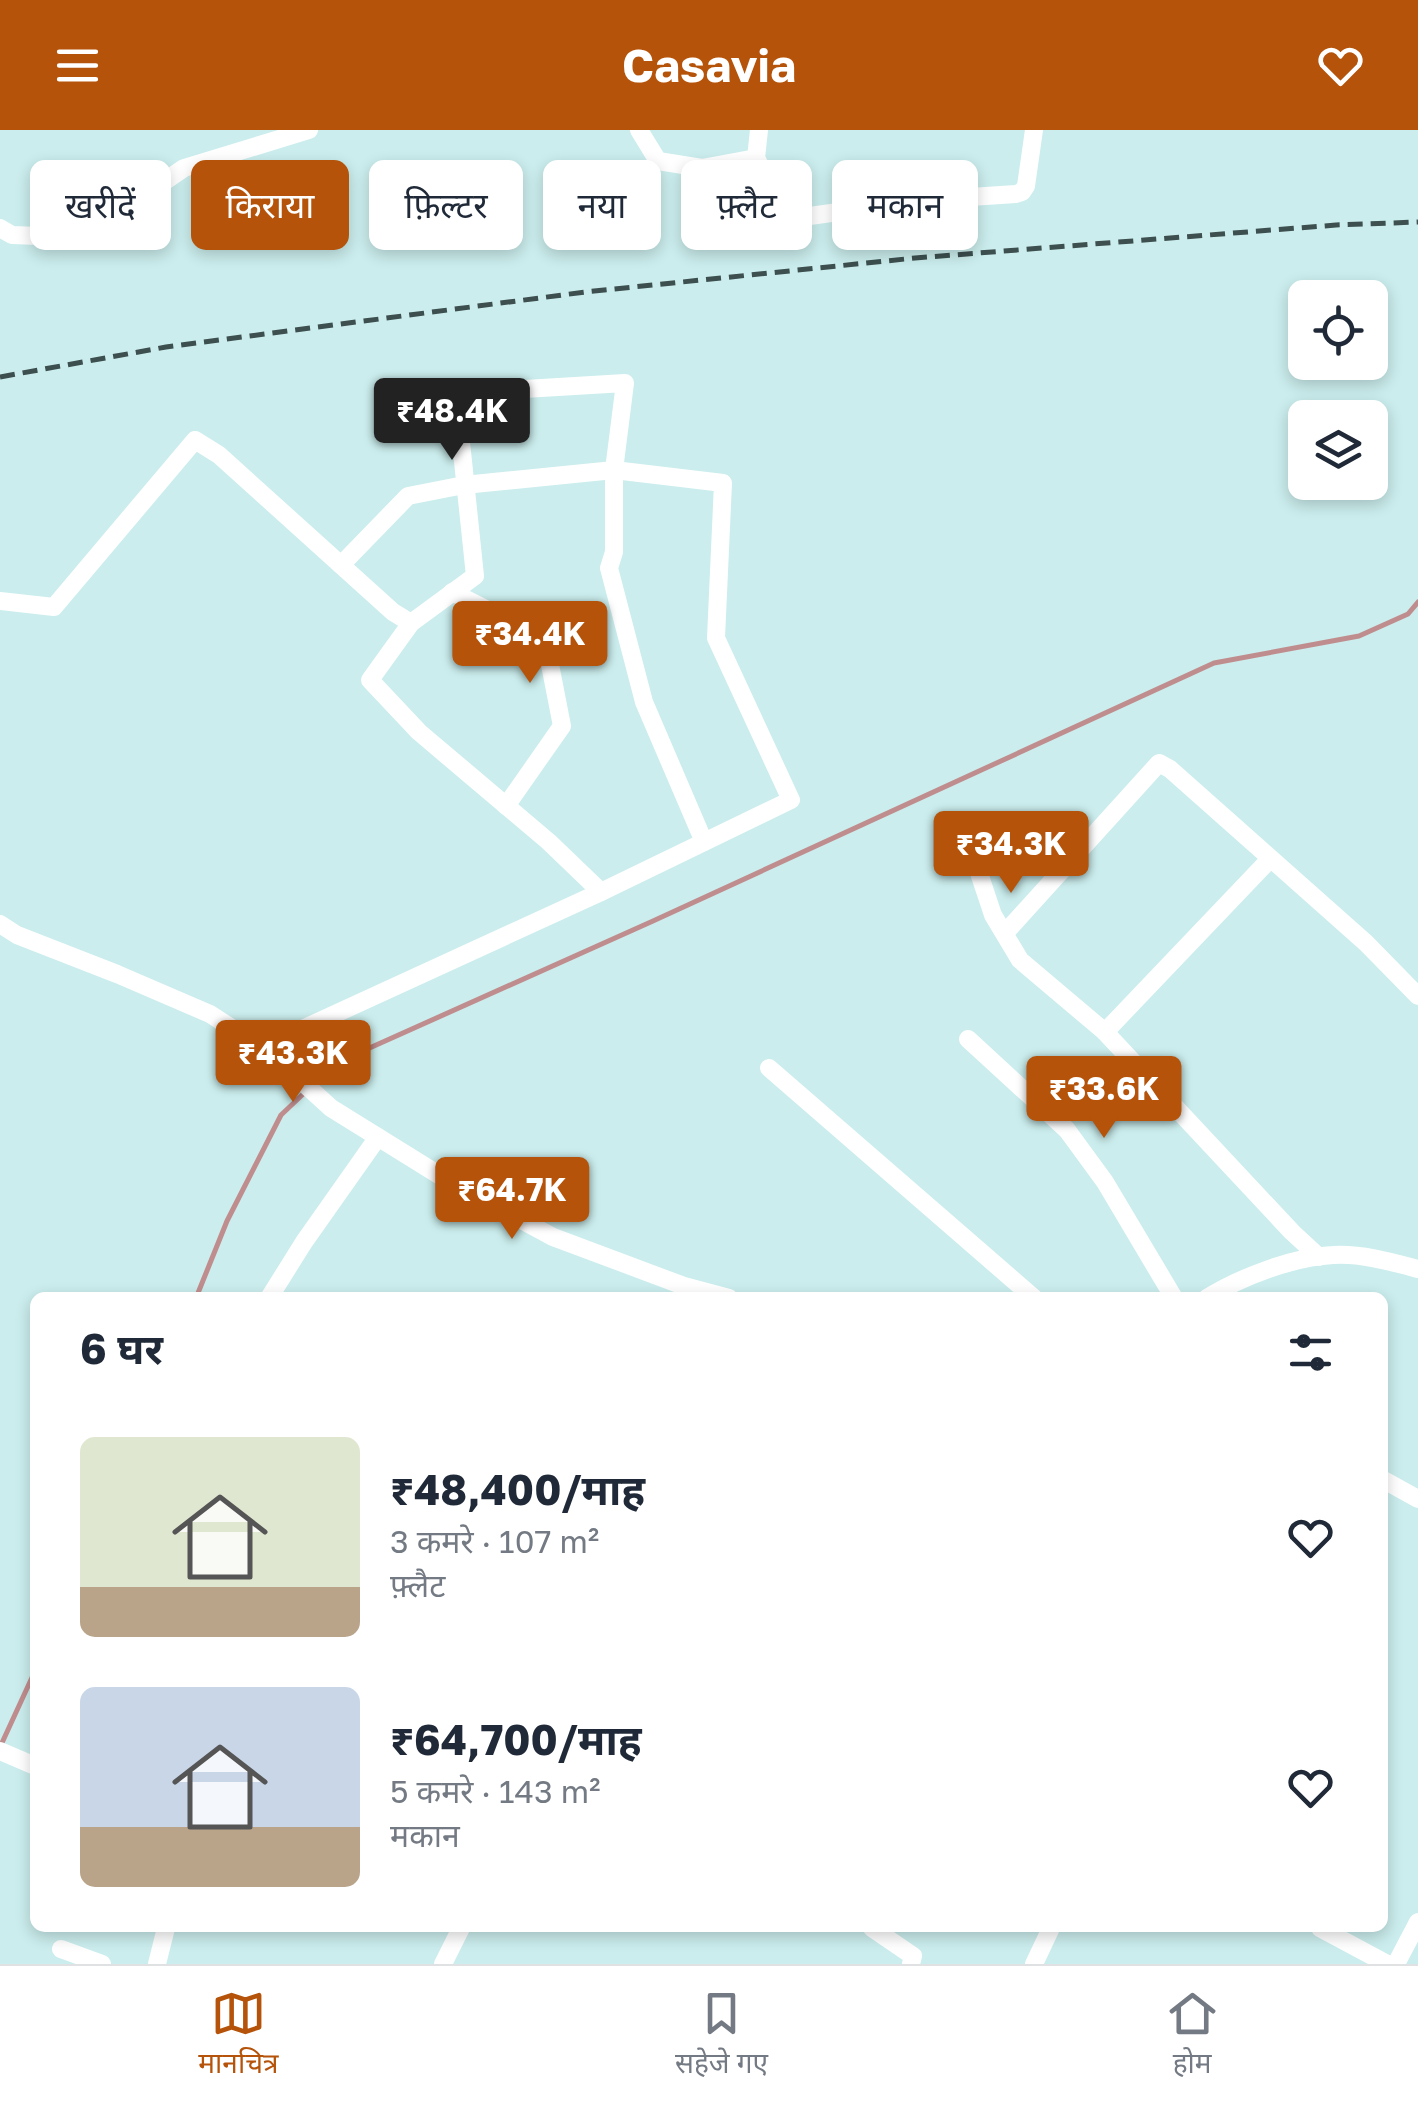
<!DOCTYPE html>
<html lang="hi">
<head>
<meta charset="utf-8">
<style>
  body { margin:0; font-family:"Golos Text","Noto Sans Devanagari",sans-serif; background:#f6f6f7; color:#1f2937; height:100vh; display:flex; flex-direction:column; font-size:38px; white-space:nowrap }
  * { box-sizing:border-box; margin:0 }
  p { font-size:32px; color:#747a83 }
  .icon { flex:none; width:55px; height:55px; fill:none; stroke:currentColor; stroke-width:2; stroke-linecap:round; stroke-linejoin:round }
  .map { position:relative; flex:1; overflow:hidden }
  .panel { position:absolute; left:30px; top:1162px; width:1358px; height:640px; display:flex; flex-direction:column; background:#fff; border-radius:15px; box-shadow:0 5px 15px #0003 }
  .panel>* { flex:none }
  .guide { position:absolute; left:30px; top:30px; width:1360px; height:90px; display:flex; gap:20px }
  .controls { position:absolute; left:1288px; top:150px; display:grid; gap:20px }
  .controls a { display:grid; place-items:center; width:100px; height:100px; border-radius:15px; background:#fff; box-shadow:0 5px 15px #0003; font-size:50px }
  .price { position:absolute; translate:-50% -85px; padding:0 22px; border-radius:10px; background:#b45309; color:#fff; font-size:32px; line-height:65px; filter:drop-shadow(0 2px 5px #0008) }
  .price::after { content:''; position:absolute; left:50%; top:60px; width:30px; height:22px; margin-left:-15px; background:inherit; clip-path:polygon(0 0,100% 0,50% 100%) }
  .price.current { background:#222; color:#fff }
  ul { padding:0; list-style:none }
  li { display:flex; align-items:center; gap:30px; height:250px; padding:0 50px }
  li span { display:grid; place-items:center; flex:none; width:280px; height:200px; border-radius:15px; color:#555 }
  li>.icon { margin-inline-start:auto }
  span .icon { width:120px; height:120px; fill:#fffc; stroke-width:1 }
  li b { font-size:42px }
  h2 { display:flex; justify-content:space-between; align-items:center; height:120px; padding:0 50px; font-size:42px }
  .pill { padding:0 35px; border-radius:15px; background:#fff; box-shadow:0 5px 15px #0003; font-size:35px; line-height:90px }
  .pill.current { background:#b45309; color:#fff }
  header { display:flex; justify-content:space-between; align-items:center; height:130px; padding:0 50px; background:#b45309; color:#fff; font-size:45px; font-weight:700 }
  .dock { display:flex; justify-content:space-around; align-items:center; height:140px; border-top:2px solid #e0e1e3; background:#fff; font-size:28px; color:#747a83 }
  .dock a { display:grid; justify-items:center; gap:5px }
  .dock .current { color:#b45309 }
  .map>svg:first-child { display:block }
</style>
</head>
<body>
<header><svg class="icon" aria-label="menu" viewBox="0 0 24 24"><path d="M4 6h16M4 12h16M4 18h16"/></svg>Casavia<svg class="icon" aria-label="heart" viewBox="0 0 24 24"><path d="M12 20l-8-8c-3-5 5-10 8-4 3-6 11-1 8 4z"/></svg></header>
<div class="map">
<svg width="1418" height="1834" viewBox="0 0 1418 1834">
  <rect width="100%" height="100%" fill="#cbeded"/>
  <g fill="none" stroke-linecap="round" stroke-linejoin="round">
    <!-- stream -->
    <g stroke="#c08d8e" stroke-width="5">
      <polyline points="196,1168 227,1091 281,985 336,933 653,791 1214,533 1359,506 1408,484 1418,472"/>
      <polyline points="1,1615 35,1541"/>
    </g>
    <!-- minor -->
    <g stroke="#fff" stroke-width="18">
      <polyline points="639,0 658,31 702,38 756,28 759,0"/>
      <polyline points="756,28 766,47 771,81 780,89 788,89 925,70 1016,64 1022,62 1026,56 1034,0"/>
      <polyline points="0,98 12,105 39,106 146,64 184,38 309,0"/>
      <polyline points="452,462 545,509 562,596 506,676"/>
      <polyline points="0,471 54,477 195,310 219,325 393,482 411,493"/>
      <polyline points="980,746 993,785 1020,830 1105,902 1292,1102 1319,1127"/>
      <polyline points="601,762 549,712 419,602 370,550 411,493 475,446 457,274 490,261 625,253 614,340 614,422 609,438 644,572 704,712"/>
      <polyline points="0,794 17,805 117,844 210,884 247,908 286,937 331,978 447,1050 553,1107 684,1156 729,1168"/>
      <polyline points="1005,803 1159,633 1170,639 1366,813 1418,866"/>
      <polyline points="1105,902 1270,729"/>
      <polyline points="968,909 1067,1000 1105,1052 1174,1168"/>
      <polyline points="261,918 601,762 791,670 716,508 723,353 614,340 464,355 408,366 341,435"/>
      <polyline points="769,938 1034,1168"/>
      <polyline points="269,1168 304,1112 378,1007"/>
      <path d="M1207,1168C1241,1147 1293,1127 1333,1125C1360,1123 1392,1132 1418,1139"/>
      <polyline points="1382,1349 1418,1369"/>
      <polyline points="0,1621 35,1636"/>
      <polyline points="872,1798 913,1826 911,1834"/>
      <polyline points="1320,1798 1387,1834"/>
      <polyline points="61,1819 102,1834"/>
      <polyline points="157,1834 166,1798"/>
      <polyline points="443,1834 461,1798"/>
      <polyline points="1034,1834 1051,1798"/>
      <polyline points="1396,1834 1418,1792"/>
    </g>
    <!-- rail -->
    <polyline stroke="#3d4f4f" stroke-width="5" stroke-dasharray="15 8" stroke-linecap="butt" points="0,247 166,217 585,162 915,128 1336,95 1418,92"/>
  </g>
</svg>
<div class="controls">
<a><svg class="icon" aria-label="locate" viewBox="0 0 24 24"><circle cx="12" cy="12" r="6"/><path d="M12 2v4M12 18v4M2 12h4M18 12h4"/></svg></a>
<a><svg class="icon" aria-label="layers" viewBox="0 0 24 24"><path d="M12 4l9 5-9 5-9-5zM3 14l9 5 9-5"/></svg></a>
</div>
<b class="price current" style="left:452px;top:333px">₹48.4K</b>
<b class="price" style="left:530px;top:556px">₹34.4K</b>
<b class="price" style="left:1011px;top:766px">₹34.3K</b>
<b class="price" style="left:293px;top:975px">₹43.3K</b>
<b class="price" style="left:1104px;top:1011px">₹33.6K</b>
<b class="price" style="left:512px;top:1112px">₹64.7K</b>
<div class="guide">
<a class="pill">खरीदें</a>
<a class="pill current">किराया</a>
<a class="pill">फ़िल्टर</a>
<a class="pill">नया</a>
<a class="pill">फ़्लैट</a>
<a class="pill">मकान</a>
</div>
<section class="panel">
<h2>6 घर<svg class="icon" aria-label="filters" viewBox="0 0 24 24"><path d="M4 7h16M4 17h16"/><circle cx="9" cy="7" r="2"/><circle cx="15" cy="17" r="2"/></svg></h2>
<ul>
<li><span style="background:linear-gradient(#dfe7d0 75%,#b9a48a 0)"><svg class="icon" aria-label="home" viewBox="0 0 24 24"><path d="M3 11l9-7 9 7M6 9v11h12V9"/></svg></span><div><b>₹48,400/माह</b><p>3 कमरे · 107 m²</p><p>फ़्लैट</p></div><svg class="icon" aria-label="heart" viewBox="0 0 24 24"><path d="M12 20l-8-8c-3-5 5-10 8-4 3-6 11-1 8 4z"/></svg></li>
<li><span style="background:linear-gradient(#c9d6e8 70%,#b9a48a 0)"><svg class="icon" aria-label="home" viewBox="0 0 24 24"><path d="M3 11l9-7 9 7M6 9v11h12V9"/></svg></span><div><b>₹64,700/माह</b><p>5 कमरे · 143 m²</p><p>मकान</p></div><svg class="icon" aria-label="heart" viewBox="0 0 24 24"><path d="M12 20l-8-8c-3-5 5-10 8-4 3-6 11-1 8 4z"/></svg></li>
</ul>
</section>
</div>
<nav class="dock">
<a class="current"><svg class="icon" aria-label="map" viewBox="0 0 24 24"><path d="M3 6l6-2 6 2 6-2v14l-6 2-6-2-6 2zM9 4v14M15 6v14"/></svg>मानचित्र</a>
<a><svg class="icon" aria-label="saved" viewBox="0 0 24 24"><path d="M7 4h10v16l-5-4-5 4z"/></svg>सहेजे गए</a>
<a><svg class="icon" aria-label="home" viewBox="0 0 24 24"><path d="M3 11l9-7 9 7M6 9v11h12V9"/></svg>होम</a>
</nav>
</body>
</html>
